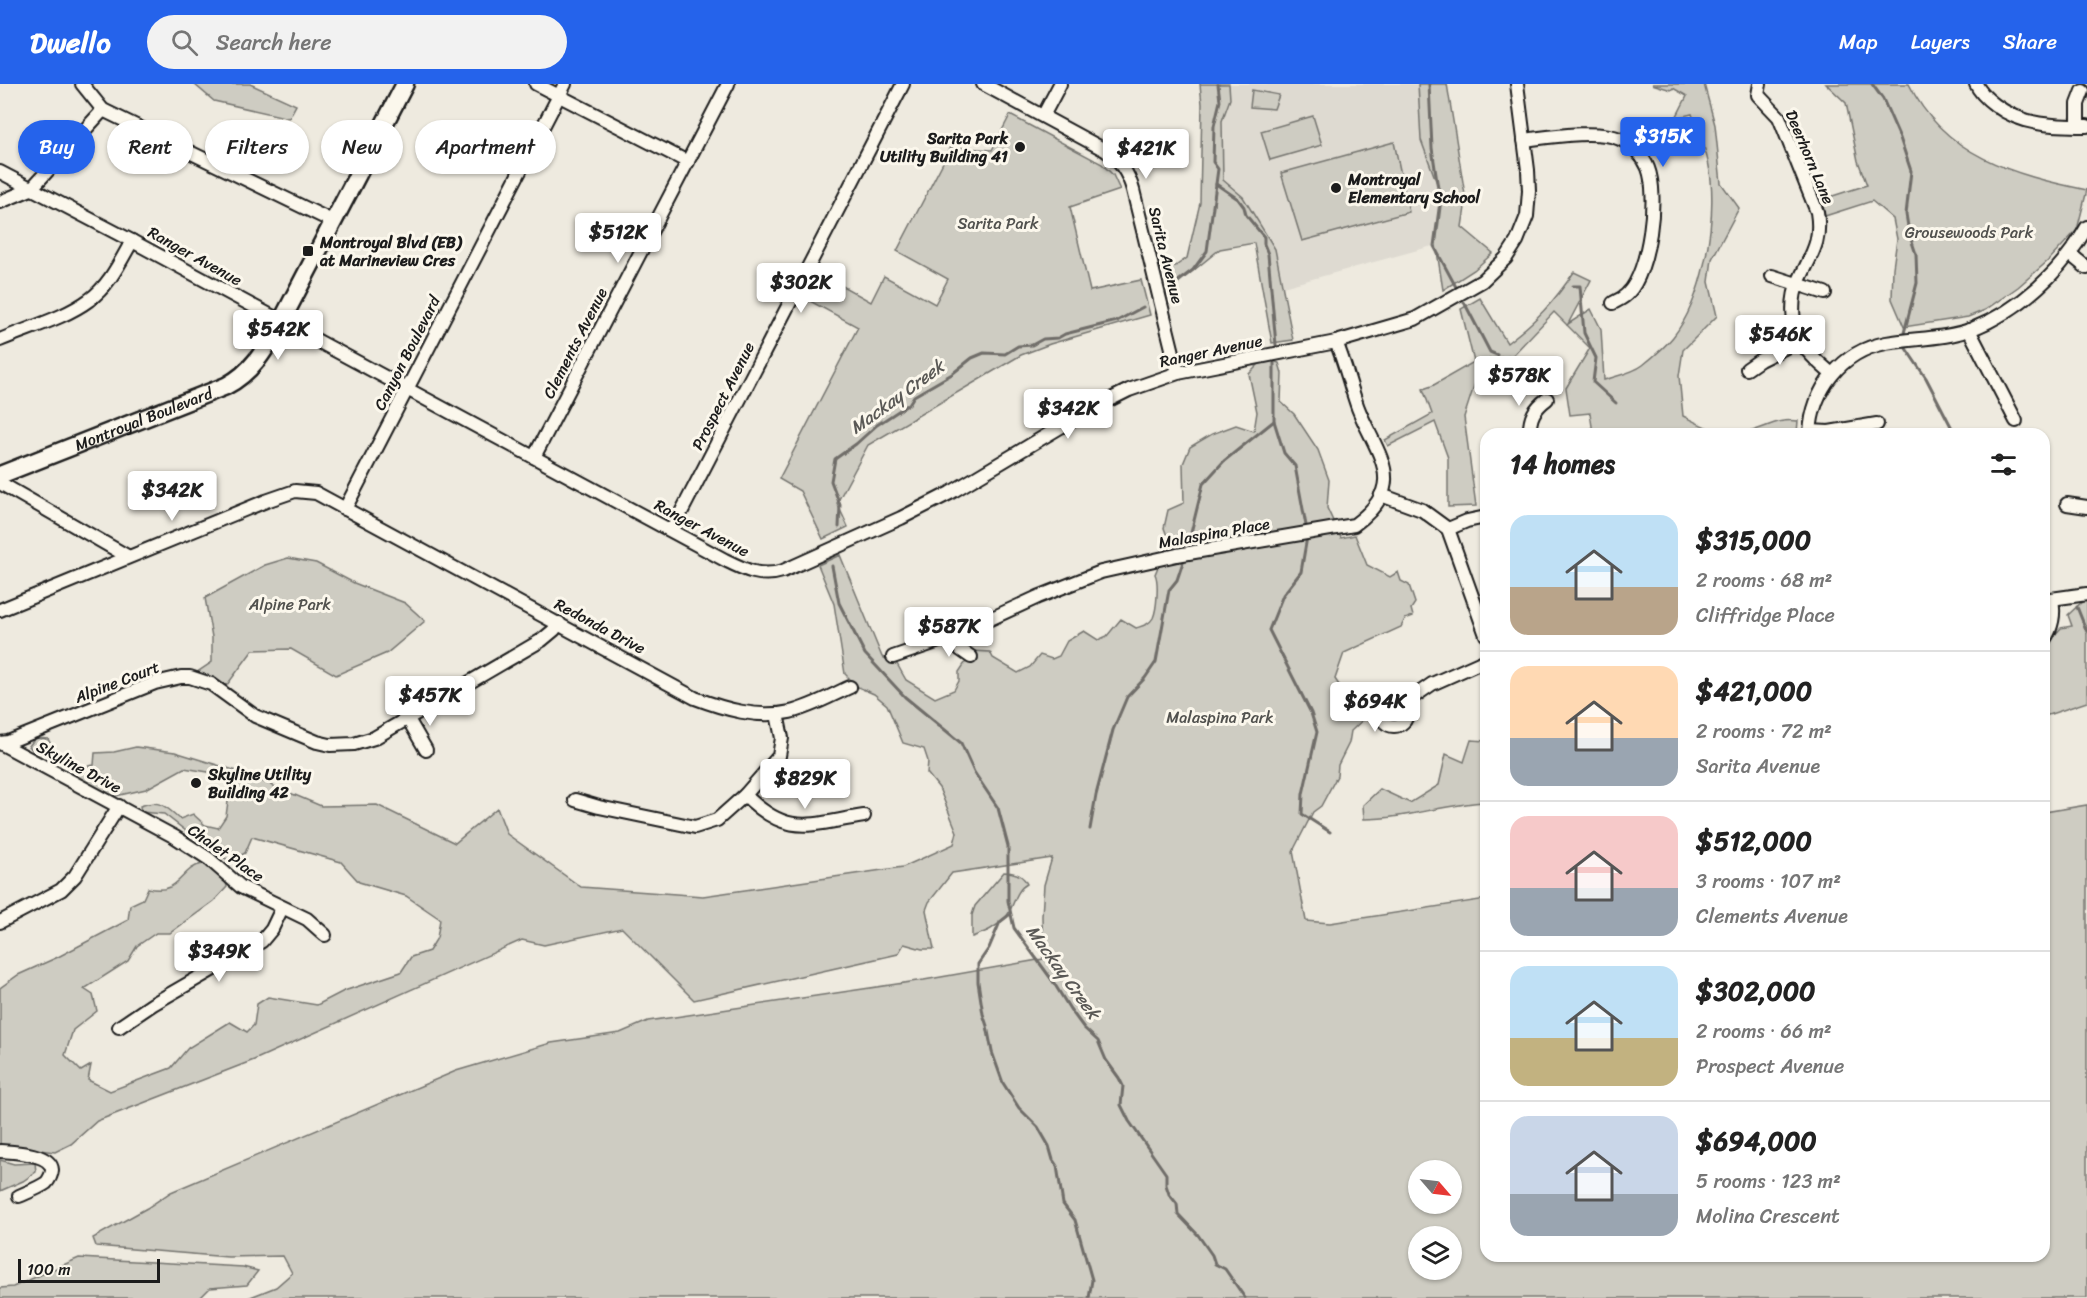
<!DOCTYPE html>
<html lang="en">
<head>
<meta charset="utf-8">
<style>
  body { margin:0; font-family:Sriracha,sans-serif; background:#f2f2f2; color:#222; height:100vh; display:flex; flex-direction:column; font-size:22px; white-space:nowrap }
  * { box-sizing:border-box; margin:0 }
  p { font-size:20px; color:#767676 }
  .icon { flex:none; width:33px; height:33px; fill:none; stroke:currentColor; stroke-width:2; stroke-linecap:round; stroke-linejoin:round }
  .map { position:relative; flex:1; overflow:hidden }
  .drawer { position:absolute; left:1480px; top:344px; width:570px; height:834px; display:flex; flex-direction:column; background:#fff; border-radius:18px; box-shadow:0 2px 4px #0004 }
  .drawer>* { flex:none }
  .banner { position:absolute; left:18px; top:36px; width:570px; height:54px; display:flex; gap:12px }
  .needle { width:39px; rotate:118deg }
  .fabs { position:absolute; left:1408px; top:1076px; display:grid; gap:12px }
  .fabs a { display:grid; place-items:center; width:54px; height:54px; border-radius:50%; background:#fff; box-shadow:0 2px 4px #0004; font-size:30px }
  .scale { position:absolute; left:18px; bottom:15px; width:142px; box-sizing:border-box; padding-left:6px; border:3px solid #1c1c1c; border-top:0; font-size:16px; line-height:21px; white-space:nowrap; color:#1c1c1c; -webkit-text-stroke:4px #fbf7ec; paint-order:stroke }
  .price { position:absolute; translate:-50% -51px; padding:0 14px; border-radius:6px; background:#fff; color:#222; font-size:20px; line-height:39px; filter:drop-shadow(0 2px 3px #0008) }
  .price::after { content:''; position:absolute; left:50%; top:36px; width:18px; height:14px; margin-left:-9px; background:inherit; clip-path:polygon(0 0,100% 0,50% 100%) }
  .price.on { background:#2563eb; color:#fff }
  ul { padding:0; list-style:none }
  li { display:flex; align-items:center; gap:18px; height:150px; padding:0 30px }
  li+li { border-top:2px solid #e0e0e0 }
  li span { display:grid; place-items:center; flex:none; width:168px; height:120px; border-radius:18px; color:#555 }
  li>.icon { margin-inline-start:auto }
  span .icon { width:72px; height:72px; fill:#fffc; stroke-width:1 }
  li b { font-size:26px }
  h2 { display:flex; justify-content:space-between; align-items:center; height:72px; padding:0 30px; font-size:26px }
  .pill { padding:0 21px; border-radius:27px; background:#fff; box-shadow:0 2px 4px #0004; font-size:21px; line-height:54px }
  .pill.on { background:#2563eb; color:#fff }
  header { display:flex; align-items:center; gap:36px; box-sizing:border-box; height:84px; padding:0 30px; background:#2563eb; color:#fff }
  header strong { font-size:28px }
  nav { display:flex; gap:33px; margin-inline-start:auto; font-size:21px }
  .search { width:420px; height:54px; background:#f2f2f2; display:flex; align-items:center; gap:15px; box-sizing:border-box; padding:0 21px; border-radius:33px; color:#767676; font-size:22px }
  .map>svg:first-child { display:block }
</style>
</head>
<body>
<header>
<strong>Dwello</strong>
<div class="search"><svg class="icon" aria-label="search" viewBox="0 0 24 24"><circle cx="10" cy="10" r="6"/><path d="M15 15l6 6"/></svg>Search here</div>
<nav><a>Map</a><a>Layers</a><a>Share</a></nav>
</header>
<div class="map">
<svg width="2087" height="1214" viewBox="0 0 2087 1214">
  <rect width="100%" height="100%" fill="#eeeadf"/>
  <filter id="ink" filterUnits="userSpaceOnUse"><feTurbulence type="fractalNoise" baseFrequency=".0167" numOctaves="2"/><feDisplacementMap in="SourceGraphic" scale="12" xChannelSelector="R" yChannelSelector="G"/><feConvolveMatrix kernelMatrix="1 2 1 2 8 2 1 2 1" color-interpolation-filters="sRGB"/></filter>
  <g filter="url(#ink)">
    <!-- built -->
    <polygon fill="#dedad1" points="1229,0 1418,0 1421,56 1442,113 1436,161 1283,203 1275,165 1243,113 1223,96 1222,37 1230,15"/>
    <!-- green -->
    <g fill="#ceccc2" stroke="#75746f" stroke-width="1.5" fill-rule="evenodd">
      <polygon points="194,0 250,0 296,21 289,34 214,17"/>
      <polygon points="1200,0 1229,0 1230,15 1222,37 1223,96 1243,113 1275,165 1293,256 1272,259 1254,159 1220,165 1171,205 1167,188 1187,174 1200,119 1202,20"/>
      <polygon points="1418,0 1447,0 1466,117 1462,143 1493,169 1474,186 1443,206 1436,161 1442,113 1421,56"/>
      <path d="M1652,0H1704L1715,41L1721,99L1739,124L1712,175L1709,198L1717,232L1683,266L1679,292L1683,332C1703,342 1725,355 1749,348C1768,343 1778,334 1798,337L1797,349H1593L1590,329L1570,331L1566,304L1590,264L1554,228L1512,272L1489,275L1476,296L1464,333L1476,422L1448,423V374L1435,338L1388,362L1385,356L1432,330L1423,305L1432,302L1474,278L1461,225L1480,214L1507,259C1536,237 1554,218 1574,188L1591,196L1568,240L1591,225L1601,245L1604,296C1616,292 1633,289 1643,281C1653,273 1665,263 1673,253C1703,215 1715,143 1711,96C1709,73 1700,51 1692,30L1676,34L1687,12L1673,4L1671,6Z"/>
      <path d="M1826,0H1909C1944,72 2014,91 2087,106L2077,146L2049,176L2018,203L1985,226L1968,233L1904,243L1892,215L1893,184L1897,155L1893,135L1872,117L1825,132L1820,116L1867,101L1858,77L1846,19Z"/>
      <polygon points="1252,6 1279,11 1274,25 1250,23"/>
      <polygon points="1010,31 1102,80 1113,91 1120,106 1070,123 1090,207 1141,196 1150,231 1050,260 1021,271 868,361 837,419 848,443 823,455 800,407 779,395 858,243 808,216 821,190 871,218 884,192 935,220 948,195 897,167 951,63 992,66"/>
      <polygon points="1313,32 1322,61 1270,76 1261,47"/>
      <polygon points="1394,58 1409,128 1302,157 1281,89"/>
      <path d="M1269,276L1279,279L1282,289L1281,318L1294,330L1318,366L1329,396L1327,424L1341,454L1355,451L1367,481L1390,493L1398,488L1401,497L1409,501L1415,519L1411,525L1413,532L1405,535L1401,543L1344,569L1335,595C1344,610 1353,614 1371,613L1372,627L1351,647L1349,659L1338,681L1337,692L1321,722L1313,728L1293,767L1306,837L1330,839L1486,815V1172H2044L2045,728L2087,721V1214H248L276,1203L292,1189L283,1172L228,1173L96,1162L93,1154L147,1124L171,1108L456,987L551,959L620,949L648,937L924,896L1043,875L1042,832L1044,801L1052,774L952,789L929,818L926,826L934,865H922L904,860L898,870L694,916L622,844L544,861L522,856L254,976L97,1037L71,1060L55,1068L0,1061V904L18,891L58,873L128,836L130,821L143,815L148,804C181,812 180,783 203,780C209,779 217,781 223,782L227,803L214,817L170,849H156L137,862L128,877L84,905L93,911L97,927L73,946L65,971L81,987L91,981L88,996L110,1007L171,984L188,964L230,938L247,948L254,941L257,920L268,913L317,921L344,907L401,888L411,873L429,867L437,854L440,835L406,812L359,798L341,778L252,753L245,769L231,777L217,771L164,730L141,728L140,722C159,715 166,722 180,735L193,730L205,741L218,744L226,732L230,703L220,690L184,684L146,705L116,712L98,707L56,680L41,677L29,662L35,654L48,655L55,668L81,683L94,681L95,669L114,668L136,663L175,668L240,688L321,722L377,721L455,759L497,724L507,750L581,803L703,812L903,783L954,760L957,748L939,704L927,689L928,677L924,665L903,659L887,621L874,610L858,603L845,590L834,520L818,481L840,471L882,573L897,580L906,596L935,614L954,606L959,597V588L973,567L990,568L993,574L1018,589L1030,583L1040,571L1052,575L1059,572L1067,557L1084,547L1098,556L1107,552L1121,535L1136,544C1142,542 1149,541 1153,534C1157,525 1159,498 1155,490L1169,457L1164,444L1168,426L1184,419L1183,380L1190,363L1212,350L1236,341L1254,347L1257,328L1249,290L1261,278ZM1419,1086H1452V1119H1419ZM1419,1152H1452V1185H1419Z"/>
      <polygon points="288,474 316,479 354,499 405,519 425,537 387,569 336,591 291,565 253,566 227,601 190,593 212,578 212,553 205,514 265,481"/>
      <polygon points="2084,516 2087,516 2087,618 2045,632 2044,598 2048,592 2045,562 2061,544 2072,542 2068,531"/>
      <path d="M1471,656L1486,657V718C1445,720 1406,735 1364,735L1363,721L1380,705L1410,719L1439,701L1446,670L1464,678Z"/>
      <path d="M1004,788C1014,788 1023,790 1027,800C1015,806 1014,823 1006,833C996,844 986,848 972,853V831L975,822Z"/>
      <polygon points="0,1076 14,1080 35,1079 36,1088 23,1097 0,1107"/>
      <polygon points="79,1174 243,1183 258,1187 247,1201 210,1204 200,1214 0,1214 0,1204 13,1203"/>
    </g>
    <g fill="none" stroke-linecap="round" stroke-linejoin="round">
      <!-- stream -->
      <g stroke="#6f6d69" stroke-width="3">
        <polyline points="1429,0 1432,64 1440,118 1434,162 1456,203"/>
        <polyline points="1872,0 1883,15 1900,54 1911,87 1906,130 1909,149 1916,170 1917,199 1904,249"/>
        <polyline points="1216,100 1238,115 1244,123 1246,131 1264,153 1264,160 1268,170 1276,261"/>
        <polyline points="1177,198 1193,186 1207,167 1218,85 1213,78 1214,42 1220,17 1218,0"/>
        <polyline points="1573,202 1580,202 1584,249 1596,274 1593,298 1616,319"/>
        <polyline points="1464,218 1490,268 1497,271"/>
        <polyline points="1903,260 1926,294 1955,350"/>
        <polyline points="1274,279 1274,337 1284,369 1295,382 1307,447"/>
        <polyline points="839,443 840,421 831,397 835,375 856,360 877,341 909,320 914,312 952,290 972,274 984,269 1005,270 1018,262 1032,261 1043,255 1058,254 1065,250 1117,237 1143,223"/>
        <polyline points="1307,453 1301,488 1283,511 1269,546 1311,629 1317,648 1303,710 1302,730 1330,748"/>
        <polyline points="1188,461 1203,400 1224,377 1274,337"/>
        <polyline points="832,482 839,519 865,570 905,613 961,659 974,688 998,724 1008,762 1008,817 1014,844 1052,896 1070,925 1084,944 1098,957 1106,976 1119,994 1123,1002 1121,1021 1129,1037 1166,1090 1166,1101 1169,1110 1177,1120 1178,1130 1198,1151 1212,1171 1215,1180 1225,1185 1245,1214"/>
        <polyline points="2077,523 2087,548"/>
        <polyline points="1090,745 1096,711 1113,646 1127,613 1145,594 1156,578 1169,506 1177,496 1183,478"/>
        <polyline points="1009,831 1000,838 989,864 978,880 978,898 983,930 987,942 992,968 1003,999 1019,1024 1038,1043 1049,1062 1053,1076 1057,1082 1063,1120 1075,1136 1092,1196 1089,1214"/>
      </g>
      <defs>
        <g id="street">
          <polyline points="82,0 103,26 334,138"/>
          <polyline points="536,0 688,78"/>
          <path d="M983,0L1105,66C1120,77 1128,88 1133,106L1178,289"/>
          <path d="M1760,0L1758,11L1779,33L1817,128C1822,159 1811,170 1799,197C1791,213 1791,240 1800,256C1807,269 1821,281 1832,290"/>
          <path d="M1976,0C1980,9 1987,15 1995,21C2023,42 2054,42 2087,42"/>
          <polyline points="1043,32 1060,0"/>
          <polyline points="2078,42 2078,20 2083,7"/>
          <path d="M1524,56C1549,53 1598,45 1620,55C1632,60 1643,72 1648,84C1659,112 1649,188 1628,209C1624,214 1618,216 1613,219"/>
          <path d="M0,88L132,157L725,476C745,486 761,494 783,487L901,434L950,409L1089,326L1129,306L1178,289L1336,258L1415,235L1482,197L1506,174L1517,157L1527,132L1529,107L1528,86L1517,0"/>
          <polyline points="0,118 31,105 103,26"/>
          <polyline points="2070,170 2087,184"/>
          <polyline points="1772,192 1825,209"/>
          <polyline points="1969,246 2016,337"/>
          <path d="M0,256C28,244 65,234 89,216C109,202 120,178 132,157"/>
          <polyline points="1747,285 1760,276 1800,256"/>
          <polyline points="1810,347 1829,348 1877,340"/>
          <path d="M1530,350C1529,333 1535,324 1547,315"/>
          <path d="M1810,350C1812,305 1842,267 1886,259C1914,254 1946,255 1972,245C2020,226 2062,187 2087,143"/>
          <polyline points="534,373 728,0"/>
          <polyline points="0,399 127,472"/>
          <polyline points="1381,411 1422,426 1448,445 1486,551"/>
          <polyline points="2067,420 2087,423"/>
          <polyline points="345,425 565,0"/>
          <polyline points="1448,445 1467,437 1486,433"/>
          <polyline points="672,446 903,0"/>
          <polyline points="2044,516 2087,510"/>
          <path d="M0,526L266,417L295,407L316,409L695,614C724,625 758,635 790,628C811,623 830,612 850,603"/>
          <polyline points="951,553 961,566 971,573"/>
          <path d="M2044,556C2052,544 2055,531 2052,516"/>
          <path d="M893,573L951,553L1038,513L1101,488L1177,471L1354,441C1410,400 1377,372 1358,324C1350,302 1345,279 1336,258"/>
          <circle cx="1394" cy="629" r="13"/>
          <polyline points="1403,620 1432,600 1486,576"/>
          <polyline points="408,635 426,666"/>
          <polyline points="0,659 8,658 155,599 181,593 190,593 211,600 255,632 317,658 330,661 354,660 374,654 542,556 554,546 559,539"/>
          <polyline points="0,659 175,753 209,775 241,803 307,835 325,851"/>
          <path d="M745,711C788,754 810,740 864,732"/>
          <polyline points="575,716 599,723 695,743 717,736 745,711 779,672 782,654 777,630"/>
          <polyline points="0,838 61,806 75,792 119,722"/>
          <polyline points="119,943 153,920 262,857 272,845 282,824"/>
          <path d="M0,1067C13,1068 51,1069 52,1086C52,1090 49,1096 46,1099C39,1104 28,1108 19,1112"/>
        </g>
        <g id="secondary">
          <path id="s1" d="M0,391L226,302C253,288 266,264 281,238L405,0"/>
        </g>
      </defs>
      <!-- street casing -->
      <use href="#street" stroke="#1c1c1c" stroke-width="16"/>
      <!-- secondary casing -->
      <use href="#secondary" stroke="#1c1c1c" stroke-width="21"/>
      <!-- street -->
      <use href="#street" stroke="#fbf7ec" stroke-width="12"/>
      <!-- secondary -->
      <use href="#secondary" stroke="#fbf7ec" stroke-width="16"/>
    </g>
  </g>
  <!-- markers -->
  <g fill="#1c1c1c" stroke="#fbf7ec" stroke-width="2">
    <circle cx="1020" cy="63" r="6"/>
    <circle cx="1336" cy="104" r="6"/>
    <rect x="302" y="161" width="12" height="12" rx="3"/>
    <circle cx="196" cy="699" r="6"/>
  </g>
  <g text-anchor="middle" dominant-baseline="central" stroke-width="6" stroke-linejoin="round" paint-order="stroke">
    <!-- poi labels -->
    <g font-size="16" font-weight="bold" fill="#1c1c1c" stroke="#fbf7ec" text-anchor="start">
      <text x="1008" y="54" text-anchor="end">Sarita Park<tspan x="1008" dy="18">Utility Building 41</tspan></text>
      <text x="1348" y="95">Montroyal<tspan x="1348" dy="18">Elementary School</tspan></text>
      <text x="320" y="158">Montroyal Blvd (EB)<tspan x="320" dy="18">at Marineview Cres</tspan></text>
      <text x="208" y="690">Skyline Utility<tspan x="208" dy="18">Building 42</tspan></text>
    </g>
    <!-- street labels -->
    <g font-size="16" fill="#1c1c1c" stroke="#fbf7ec">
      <text transform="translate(1810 73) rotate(67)">Deerhorn Lane</text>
      <text transform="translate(1166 171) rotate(76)">Sarita Avenue</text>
      <text transform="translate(195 172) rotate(29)">Ranger Avenue</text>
      <text transform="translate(575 259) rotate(-63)">Clements Avenue</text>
      <text transform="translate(1211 267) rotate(-12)">Ranger Avenue</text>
      <text transform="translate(407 269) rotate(-63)">Canyon Boulevard</text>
      <text transform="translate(723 312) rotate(-63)">Prospect Avenue</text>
      <text stroke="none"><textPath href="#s1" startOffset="154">Montroyal Boulevard</textPath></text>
      <text transform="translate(702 444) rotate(28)">Ranger Avenue</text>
      <text transform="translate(1214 449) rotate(-10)">Malaspina Place</text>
      <text transform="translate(600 542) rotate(28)">Redonda Drive</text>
      <text transform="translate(117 598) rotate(-21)">Alpine Court</text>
      <text transform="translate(79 683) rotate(28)">Skyline Drive</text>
      <text transform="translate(226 769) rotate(35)">Chalet Place</text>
    </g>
    <!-- park labels -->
    <g font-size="16" fill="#51514e" stroke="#fbf7ec">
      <text x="998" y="139">Sarita Park</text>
      <text x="1969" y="148">Grousewoods Park</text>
      <text x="290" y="520">Alpine Park</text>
      <text x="1220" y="633">Malaspina Park</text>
    </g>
    <!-- water labels -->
    <g font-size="18" font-style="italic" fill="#5a5956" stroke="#fbf7ec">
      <text transform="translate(897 313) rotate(-36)">Mackay Creek</text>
      <text transform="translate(1063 888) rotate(54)">Mackay Creek</text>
    </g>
  </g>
</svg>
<div class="fabs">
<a><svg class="needle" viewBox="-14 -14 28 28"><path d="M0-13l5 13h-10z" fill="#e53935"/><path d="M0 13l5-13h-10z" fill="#767676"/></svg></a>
<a><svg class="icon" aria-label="layers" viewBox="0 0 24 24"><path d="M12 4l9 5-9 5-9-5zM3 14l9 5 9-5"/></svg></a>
</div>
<div class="scale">100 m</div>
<b class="price on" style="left:1663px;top:84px">$315K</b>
<b class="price" style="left:1146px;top:96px">$421K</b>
<b class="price" style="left:618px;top:180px">$512K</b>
<b class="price" style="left:801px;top:230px">$302K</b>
<b class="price" style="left:278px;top:277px">$542K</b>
<b class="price" style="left:1780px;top:282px">$546K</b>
<b class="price" style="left:1519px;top:323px">$578K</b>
<b class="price" style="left:1068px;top:356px">$342K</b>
<b class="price" style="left:172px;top:438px">$342K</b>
<b class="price" style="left:949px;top:574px">$587K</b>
<b class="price" style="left:430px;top:643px">$457K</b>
<b class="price" style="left:1375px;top:649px">$694K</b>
<b class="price" style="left:805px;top:726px">$829K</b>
<b class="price" style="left:219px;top:899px">$349K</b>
<div class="banner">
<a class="pill on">Buy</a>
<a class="pill">Rent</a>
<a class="pill">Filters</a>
<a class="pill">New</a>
<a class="pill">Apartment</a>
</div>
<section class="drawer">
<h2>14 homes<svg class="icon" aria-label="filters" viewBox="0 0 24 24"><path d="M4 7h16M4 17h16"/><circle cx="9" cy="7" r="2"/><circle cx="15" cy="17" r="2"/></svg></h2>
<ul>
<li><span style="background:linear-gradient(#bfe0f5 60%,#b9a48a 0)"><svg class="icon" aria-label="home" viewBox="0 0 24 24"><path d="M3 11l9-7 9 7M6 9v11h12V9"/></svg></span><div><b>$315,000</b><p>2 rooms · 68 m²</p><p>Cliffridge Place</p></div></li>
<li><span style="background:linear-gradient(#ffd9b3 60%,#9aa5b1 0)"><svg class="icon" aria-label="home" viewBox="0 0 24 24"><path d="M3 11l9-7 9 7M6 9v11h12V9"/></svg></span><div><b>$421,000</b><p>2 rooms · 72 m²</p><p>Sarita Avenue</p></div></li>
<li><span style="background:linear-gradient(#f6c9c9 60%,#9aa5b1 0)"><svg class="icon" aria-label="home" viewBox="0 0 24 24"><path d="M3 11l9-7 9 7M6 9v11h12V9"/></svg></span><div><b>$512,000</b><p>3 rooms · 107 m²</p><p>Clements Avenue</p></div></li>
<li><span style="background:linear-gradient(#bfe0f5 60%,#c2b280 0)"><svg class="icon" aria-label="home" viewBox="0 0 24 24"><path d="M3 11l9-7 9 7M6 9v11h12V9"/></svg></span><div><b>$302,000</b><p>2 rooms · 66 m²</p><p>Prospect Avenue</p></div></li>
<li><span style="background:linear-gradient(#c9d6e8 65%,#9aa5b1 0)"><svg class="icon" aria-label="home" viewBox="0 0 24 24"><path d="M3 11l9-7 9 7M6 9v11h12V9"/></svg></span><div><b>$694,000</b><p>5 rooms · 123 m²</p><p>Molina Crescent</p></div></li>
</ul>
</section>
</div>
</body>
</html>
